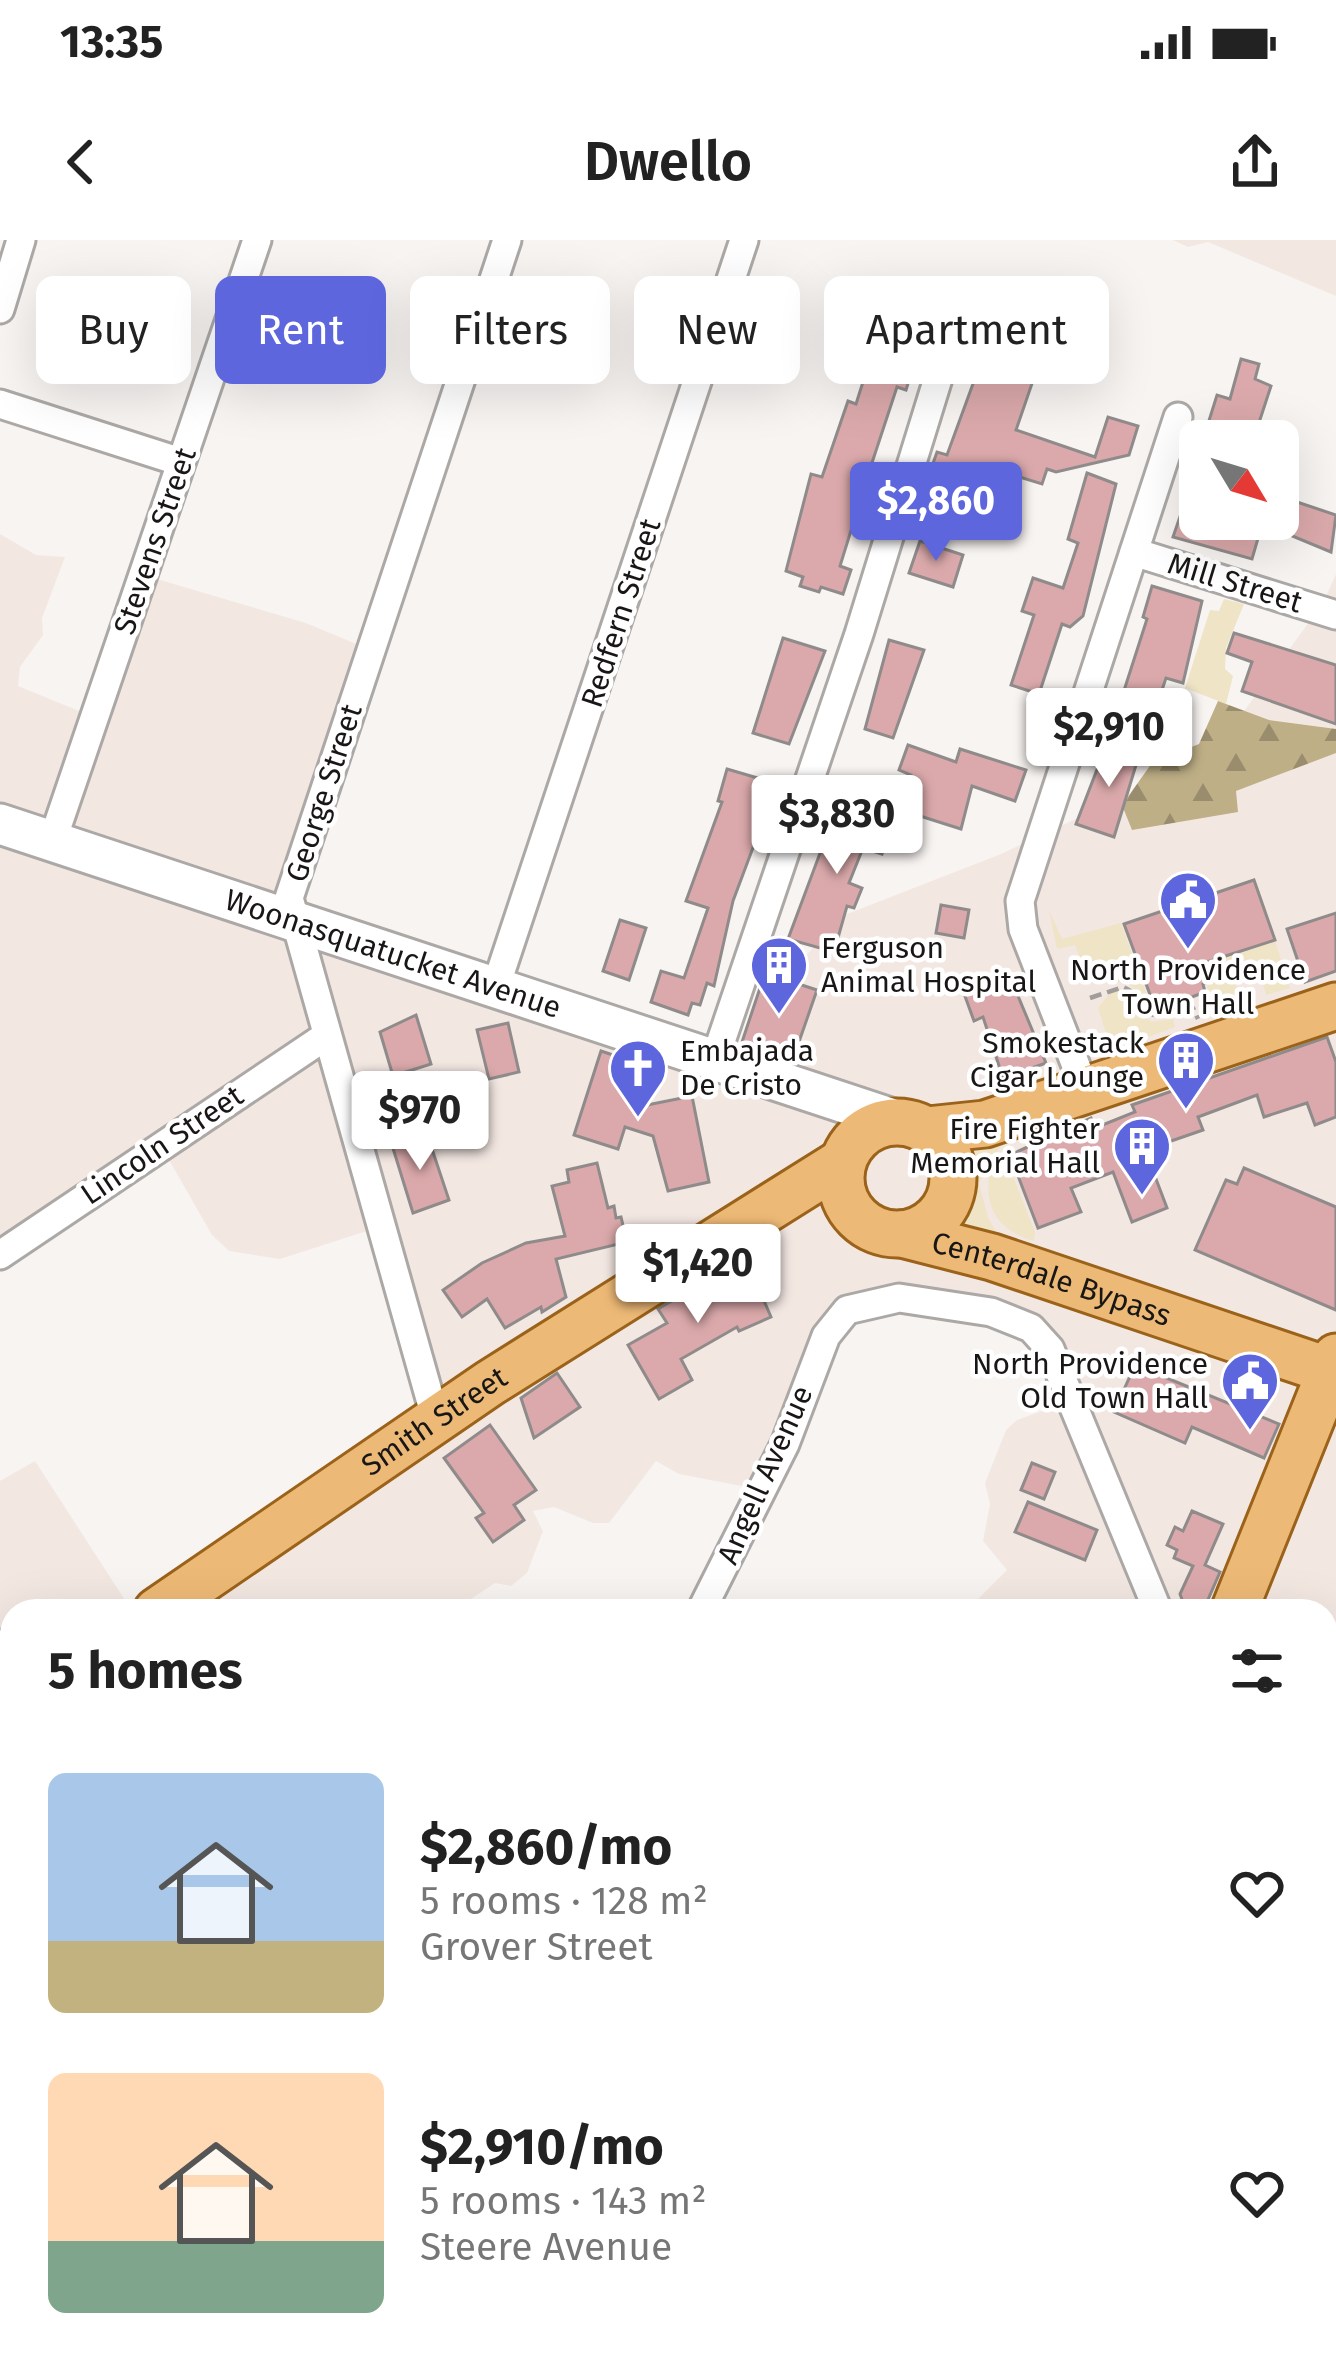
<!DOCTYPE html>
<html lang="en">
<head>
<meta charset="utf-8">
<style>
  body { margin:0; font-family:"Fira Sans",sans-serif; background:#f6f6f6; color:#222; height:100vh; display:flex; flex-direction:column; font-size:45px; white-space:nowrap }
  * { box-sizing:border-box; margin:0 }
  p { font-size:39px; color:#767676 }
  .icon { flex:none; width:66px; height:66px; fill:none; stroke:currentColor; stroke-width:2; stroke-linecap:round; stroke-linejoin:round }
  .map { position:relative; flex:1; overflow:hidden }
  .sheet { position:absolute; left:0px; top:1359px; width:1338px; height:771px; display:flex; flex-direction:column; background:#fff; border-radius:36px 36px 0 0; box-shadow:0 12px 48px #0002 }
  .sheet>* { flex:none }
  .banner { position:absolute; left:36px; top:36px; width:1266px; height:108px; display:flex; gap:24px }
  .needle { width:78px; rotate:128deg }
  .fabs { position:absolute; left:1179px; top:180px; display:grid; gap:24px }
  .fabs a { display:grid; place-items:center; width:120px; height:120px; border-radius:18px; background:#fff; box-shadow:0 12px 48px #0002; font-size:60px }
  .price { position:absolute; translate:-50% -102px; padding:0 27px; border-radius:12px; background:#fff; color:#222; font-size:39px; line-height:78px; filter:drop-shadow(0 3px 6px #0008) }
  .price::after { content:''; position:absolute; left:50%; top:72px; width:36px; height:27px; margin-left:-18px; background:inherit; clip-path:polygon(0 0,100% 0,50% 100%) }
  .price.active { background:#5d66dd; color:#fff }
  ul { padding:0; list-style:none }
  li { display:flex; align-items:center; gap:36px; height:300px; padding:0 48px }
  li span { display:grid; place-items:center; flex:none; width:336px; height:240px; border-radius:18px; color:#555 }
  li>.icon { margin-inline-start:auto }
  span .icon { width:144px; height:144px; fill:#fffc; stroke-width:1 }
  li b { font-size:51px }
  h2 { display:flex; justify-content:space-between; align-items:center; height:144px; padding:0 48px; font-size:51px }
  .pill { padding:0 42px; border-radius:18px; background:#fff; box-shadow:0 12px 48px #0002; font-size:42px; line-height:108px }
  .pill.active { background:#5d66dd; color:#fff }
  .status { display:flex; justify-content:space-between; align-items:center; height:84px; padding:0 60px; background:#fff; direction:ltr }
  .status svg { height:33px; fill:currentColor }
  header { display:flex; justify-content:space-between; align-items:center; height:156px; padding:0 48px; background:#fff; font-size:54px; font-weight:600 }
  .map>svg:first-child { display:block }
</style>
</head>
<body>
<div class="status"><b>13:35</b><svg viewBox="0 0 49 12"><path d="M0 12V9h3v3zM5 12V6h3v6zM10 12V3h3v9zM15 12V0h3v12zM26 1h20v11H26zM47 4h2v5h-2z"/></svg></div>
<header><svg class="icon" aria-label="back" viewBox="0 0 24 24"><path d="M15 5l-7 7 7 7"/></svg>Dwello<svg class="icon" aria-label="share" viewBox="0 0 24 24"><path d="M12 15V3M7 8l5-5 5 5M5 13v7h14v-7"/></svg></header>
<div class="map">
<svg width="1336" height="2129" viewBox="0 0 1336 2129">
  <defs>
    <pattern id="forest-firs" width="22" height="20" patternUnits="userSpaceOnUse" patternTransform="scale(3)"><rect width="22" height="20" fill="#beaf86"/><path d="M5 1l3.5 6h-7zM16 11l3.5 6h-7z" fill="#998d6d"/></pattern>
  </defs>
  <rect width="100%" height="100%" fill="#f8f4f2"/>
  <!-- built -->
  <g fill="#f3e7e2">
    <polygon points="1173,0 1336,0 1336,56 1208,2 1188,7"/>
    <polygon points="0,294 36,315 65,317 42,378 43,395 20,427 18,446 84,473 140,334 306,383 361,406 286,674 741,820 748,780 842,676 1001,614 1212,515 1323,363 1336,334 1336,1729 1326,1724 1326,1371 966,1371 1007,1330 983,1301 990,1264 985,1243 1006,1190 1017,1180 1070,1161 1038,1095 861,1059 757,1249 679,1234 656,1221 609,1283 593,1283 554,1267 533,1271 543,1291 527,1333 511,1346 495,1343 471,1359 476,1371 136,1371 423,1183 373,989 280,1019 229,1011 212,995 157,899 0,1004"/>
    <polygon points="35,1221 132,1371 12,1371 12,1685 0,1692 0,1241"/>
    <polygon points="599,2118 878,2118 871,2129 612,2129"/>
  </g>
  <!-- grass -->
  <g fill="#efe4c6">
    <polygon points="1224,359 1244,364 1226,408 1225,429 1233,436 1226,464 1185,448 1210,370 1219,371"/>
    <polygon points="1049,670 1062,699 1121,683 1149,761 1163,759 1168,770 1154,773 1128,742 1090,743 1075,705 1057,709"/>
    <polygon points="1275,700 1290,748 1266,755 1262,739 1245,736 1236,744 1239,765 1206,771 1213,759 1205,743 1217,738 1211,722"/>
    <polygon points="1122,749 1151,782 1173,779 1175,787 1094,817 1092,809 1109,803 1098,768 1112,751"/>
    <polygon points="1004,900 979,943 988,978 1001,1000 956,988 973,943 970,907"/>
    <path d="M1005,916L1035,992L1034,1001C999,990 985,971 989,935Z"/>
  </g>
  <!-- forest -->
  <g fill="url(#forest-firs)">
    <polygon points="1218,461 1269,480 1336,489 1336,513 1236,551 1238,572 1132,590 1122,565 1152,523 1199,504"/>
    <polygon points="1326,1858 1336,1862 1336,1950 1326,1962"/>
    <polygon points="1170,2118 1278,2118 1253,2129 1182,2129"/>
  </g>
  <!-- building -->
  <g fill="#dba9ab" stroke="#8f8b8b" stroke-width="3">
    <polygon points="1042,83 1069,92 1063,113 1036,105"/>
    <polygon points="875,104 916,117 906,150 897,147 863,250 873,253 866,274 857,271 840,326 851,330 843,354 821,347 819,352 800,346 803,337 786,331 811,234 822,237 848,161 856,164"/>
    <polygon points="985,111 1037,129 1016,190 1095,217 1108,177 1138,186 1129,215 1056,232 1047,229 1042,244 1007,233 996,262 953,253 938,298 916,290 930,245 926,243 937,212 947,215"/>
    <polygon points="1241,119 1259,124 1255,139 1271,146 1253,201 1215,201 1219,191 1207,187 1217,155 1230,159"/>
    <polygon points="1087,233 1116,244 1083,376 1070,387 1062,384 1039,454 1011,445 1034,375 1022,371 1033,338 1063,348 1078,303 1068,299"/>
    <polygon points="1291,260 1336,275 1331,312 1280,291"/>
    <polygon points="1185,262 1200,267 1200,279 1239,279 1236,288 1259,295 1252,319 1173,297"/>
    <polygon points="920,301 963,315 953,347 909,333"/>
    <polygon points="1152,346 1202,361 1183,443 1166,438 1154,474 1120,463 1147,379 1143,377"/>
    <polygon points="1234,393 1336,425 1336,484 1242,451 1252,422 1227,413"/>
    <polygon points="783,398 825,411 789,504 753,493"/>
    <polygon points="889,400 924,410 893,498 865,489"/>
    <polygon points="1108,501 1140,512 1114,597 1076,584"/>
    <polygon points="908,505 956,522 960,509 1026,530 1015,561 972,546 961,589 901,570 911,535 899,530"/>
    <polygon points="727,529 771,542 775,549 733,661 714,746 707,743 700,765 692,763 688,775 651,762 661,731 684,738 708,668 686,661 722,562 718,561"/>
    <polygon points="838,565 892,582 882,614 863,608 849,643 862,648 854,668 847,666 834,712 788,699"/>
    <polygon points="1254,640 1275,700 1207,722 1214,739 1203,744 1205,752 1168,766 1164,756 1152,760 1124,684"/>
    <polygon points="941,665 969,670 964,698 936,693"/>
    <polygon points="1336,673 1336,731 1305,742 1287,689"/>
    <polygon points="620,680 646,688 629,740 603,731"/>
    <polygon points="1008,732 1046,823 1003,838 983,777 974,781 962,748"/>
    <polygon points="765,733 817,750 793,819 742,802"/>
    <polygon points="416,775 431,824 393,836 380,792"/>
    <polygon points="508,783 519,832 489,839 477,790"/>
    <polygon points="1327,797 1336,822 1336,877 1315,885 1307,863 1264,877 1257,855 1198,877 1203,890 1145,910 1167,968 1132,982 1113,932 1071,948 1081,972 1038,988 1010,915 1091,878 1095,888 1135,872 1132,865"/>
    <polygon points="601,811 646,826 632,868 692,856 709,942 668,951 653,896 625,887 618,909 574,895"/>
    <polygon points="427,894 449,960 413,973 392,905"/>
    <polygon points="597,923 608,968 614,966 616,978 621,977 627,1002 556,1019 566,1057 542,1072 541,1067 505,1088 487,1059 462,1077 443,1050 482,1023 526,1003 565,996 552,946 569,942 567,930"/>
    <polygon points="1244,928 1336,967 1336,1070 1195,1010 1226,940 1237,944"/>
    <polygon points="749,1026 771,1077 739,1091 737,1087 681,1119 692,1140 659,1159 628,1105 667,1083 658,1069 715,1035"/>
    <polygon points="1135,1125 1279,1184 1264,1218 1192,1187 1185,1203 1114,1172"/>
    <polygon points="557,1133 580,1167 534,1198 521,1158"/>
    <polygon points="490,1185 536,1250 514,1265 524,1280 493,1302 476,1278 484,1273 444,1218"/>
    <polygon points="1032,1223 1055,1232 1044,1259 1021,1250"/>
    <polygon points="1028,1262 1097,1290 1085,1320 1015,1292"/>
    <polygon points="1192,1271 1223,1284 1205,1325 1220,1332 1203,1371 1183,1362 1180,1354 1193,1326 1174,1318 1177,1310 1167,1305 1175,1287 1183,1291"/>
  </g>
  <g fill="none" stroke-linecap="round" stroke-linejoin="round">
    <defs>
      <g id="street">
        <polyline points="0,69 21,0"/>
        <polyline points="0,164 181,222"/>
        <polyline points="1134,312 1336,375"/>
        <polyline points="52,602 257,0"/>
        <polyline points="496,746 744,0"/>
        <polyline points="715,819 859,394 957,77"/>
        <polyline points="1085,849 1023,689 1020,661 1178,177"/>
        <polyline points="0,1015 326,796"/>
        <polyline points="436,1180 289,658 507,0"/>
        <polyline points="701,1371 785,1204 826,1096 847,1070 899,1058 991,1072 1031,1088 1050,1109 1158,1371"/>
        <polyline points="0,1404 12,1422"/>
        <polyline points="1326,1510 1336,1514"/>
        <polyline points="1326,1732 1336,1737"/>
        <polyline points="0,2022 12,2042"/>
        <polyline points="0,2099 12,2097"/>
        <polyline points="175,2118 183,2129"/>
        <polyline points="954,2118 969,2129"/>
      </g>
      <g id="secondary">
        <path id="s1" d="M0,584L899,881"/>
      </g>
      <g id="primary">
        <circle cx="897" cy="938" r="56"/>
        <polyline points="928,890 985,884 1336,766"/>
        <path id="s2" d="M902,994L992,1017L1336,1133"/>
        <path id="s3" d="M157,1371L490,1143L842,922"/>
        <polyline points="1234,1371 1336,1117"/>
        <polyline points="0,1476 12,1469"/>
        <polyline points="880,2129 887,2118"/>
      </g>
    </defs>
    <!-- street casing -->
    <use href="#street" stroke="#aca8a6" stroke-width="33"/>
    <!-- secondary casing -->
    <use href="#secondary" stroke="#aca8a6" stroke-width="45"/>
    <!-- primary casing -->
    <use href="#primary" stroke="#9b6219" stroke-width="51"/>
    <!-- path -->
    <path stroke="#a09d9b" stroke-width="4.5" stroke-dasharray="12 6" stroke-linecap="butt" d="M1090,758L1123,747C1161,763 1130,789 1193,768L1198,779"/>
    <!-- street -->
    <use href="#street" stroke="#fff" stroke-width="27"/>
    <!-- secondary -->
    <use href="#secondary" stroke="#fff" stroke-width="39"/>
    <!-- primary -->
    <use href="#primary" stroke="#edb976" stroke-width="45"/>
  </g>
  <!-- icons -->
  <defs>
    <symbol id="civic-pin" viewBox="-11 -11 22 30"><path d="M0 17L-7.5 6A9.5 9.5 0 1 1 7.5 6Z" fill="#5d66dd" stroke="#fff"/><path d="M-.6-6.5H3V-4.5H.6V-3L4-1V1h2V6H-6V1h2V-1L-.6-3ZM-1.2 2.5V6h2.4V2.5Z" fill="#fff"/></symbol>
    <symbol id="building-pin" viewBox="-11 -11 22 30"><path d="M0 17L-7.5 6A9.5 9.5 0 1 1 7.5 6Z" fill="#5d66dd" stroke="#fff"/><path d="M-4-6H4V6H1V3H-1V6H-4ZM-2.5-4.3h1.7v1.8h-1.7ZM.8-4.3h1.7v1.8H.8ZM-2.5-1h1.7V.8h-1.7ZM.8-1h1.7V.8H.8Z" fill="#fff"/></symbol>
    <symbol id="church-pin" viewBox="-11 -11 22 30"><path d="M0 17L-7.5 6A9.5 9.5 0 1 1 7.5 6Z" fill="#5d66dd" stroke="#fff"/><path d="M-1.2-6h2.4v3.5h3.3v2.4h-3.3V6h-2.4V-.1h-3.3v-2.4h3.3Z" fill="#fff"/></symbol>
  </defs>
  <g fill-rule="evenodd">
    <use href="#civic-pin" x="1155" y="627" width="66" height="90"/>
    <use href="#building-pin" x="746" y="692" width="66" height="90"/>
    <use href="#building-pin" x="1153" y="787" width="66" height="90"/>
    <use href="#church-pin" x="605" y="795" width="66" height="90"/>
    <use href="#building-pin" x="1109" y="873" width="66" height="90"/>
    <use href="#civic-pin" x="1217" y="1108" width="66" height="90"/>
  </g>
  <g text-anchor="middle" dominant-baseline="central" stroke-width="9" stroke-linejoin="round" paint-order="stroke">
    <!-- street labels -->
    <g font-size="30" fill="#181716" stroke="#fff">
      <text transform="translate(155 301) rotate(-71)">Stevens Street</text>
      <text transform="translate(1235 343) rotate(17)">Mill Street</text>
      <text transform="translate(621 373) rotate(-72)">Redfern Street</text>
      <text transform="translate(324 553) rotate(-72)">George Street</text>
      <text stroke="none"><textPath href="#s1" startOffset="414">Woonasquatucket Avenue</textPath></text>
      <text transform="translate(162 905) rotate(-34)">Lincoln Street</text>
      <text stroke="none"><textPath href="#s2" startOffset="156">Centerdale Bypass</textPath></text>
      <text stroke="none"><textPath href="#s3" startOffset="336">Smith Street</textPath></text>
      <text transform="translate(765 1235) rotate(-66)">Angell Avenue</text>
    </g>
    <!-- poi labels -->
    <g font-size="30" fill="#181716" stroke="#fff" text-anchor="end">
      <text x="821" y="708" text-anchor="start">Ferguson<tspan x="821" dy="34">Animal Hospital</tspan></text>
      <text x="1188" y="730" text-anchor="middle">North Providence<tspan x="1188" dy="34">Town Hall</tspan></text>
      <text x="1144" y="803">Smokestack<tspan x="1144" dy="34">Cigar Lounge</tspan></text>
      <text x="680" y="811" text-anchor="start">Embajada<tspan x="680" dy="34">De Cristo</tspan></text>
      <text x="1100" y="889">Fire Fighter<tspan x="1100" dy="34">Memorial Hall</tspan></text>
      <text x="1208" y="1124">North Providence<tspan x="1208" dy="34">Old Town Hall</tspan></text>
    </g>
  </g>
</svg>
<div class="fabs">
<a><svg class="needle" viewBox="-14 -14 28 28"><path d="M0-13l5 13h-10z" fill="#e53935"/><path d="M0 13l5-13h-10z" fill="#767676"/></svg></a>
</div>
<b class="price active" style="left:936px;top:324px">$2,860</b>
<b class="price" style="left:1109px;top:550px">$2,910</b>
<b class="price" style="left:837px;top:637px">$3,830</b>
<b class="price" style="left:420px;top:933px">$970</b>
<b class="price" style="left:698px;top:1086px">$1,420</b>
<div class="banner">
<a class="pill">Buy</a>
<a class="pill active">Rent</a>
<a class="pill">Filters</a>
<a class="pill">New</a>
<a class="pill">Apartment</a>
</div>
<section class="sheet">
<h2>5 homes<svg class="icon" aria-label="filters" viewBox="0 0 24 24"><path d="M4 7h16M4 17h16"/><circle cx="9" cy="7" r="2"/><circle cx="15" cy="17" r="2"/></svg></h2>
<ul>
<li><span style="background:linear-gradient(#a9c7e8 70%,#c2b280 0)"><svg class="icon" aria-label="home" viewBox="0 0 24 24"><path d="M3 11l9-7 9 7M6 9v11h12V9"/></svg></span><div><b>$2,860/mo</b><p>5 rooms · 128 m²</p><p>Grover Street</p></div><svg class="icon" aria-label="heart" viewBox="0 0 24 24"><path d="M12 20l-8-8c-3-5 5-10 8-4 3-6 11-1 8 4z"/></svg></li>
<li><span style="background:linear-gradient(#ffd9b3 70%,#7fa58c 0)"><svg class="icon" aria-label="home" viewBox="0 0 24 24"><path d="M3 11l9-7 9 7M6 9v11h12V9"/></svg></span><div><b>$2,910/mo</b><p>5 rooms · 143 m²</p><p>Steere Avenue</p></div><svg class="icon" aria-label="heart" viewBox="0 0 24 24"><path d="M12 20l-8-8c-3-5 5-10 8-4 3-6 11-1 8 4z"/></svg></li>
</ul>
</section>
</div>
</body>
</html>
